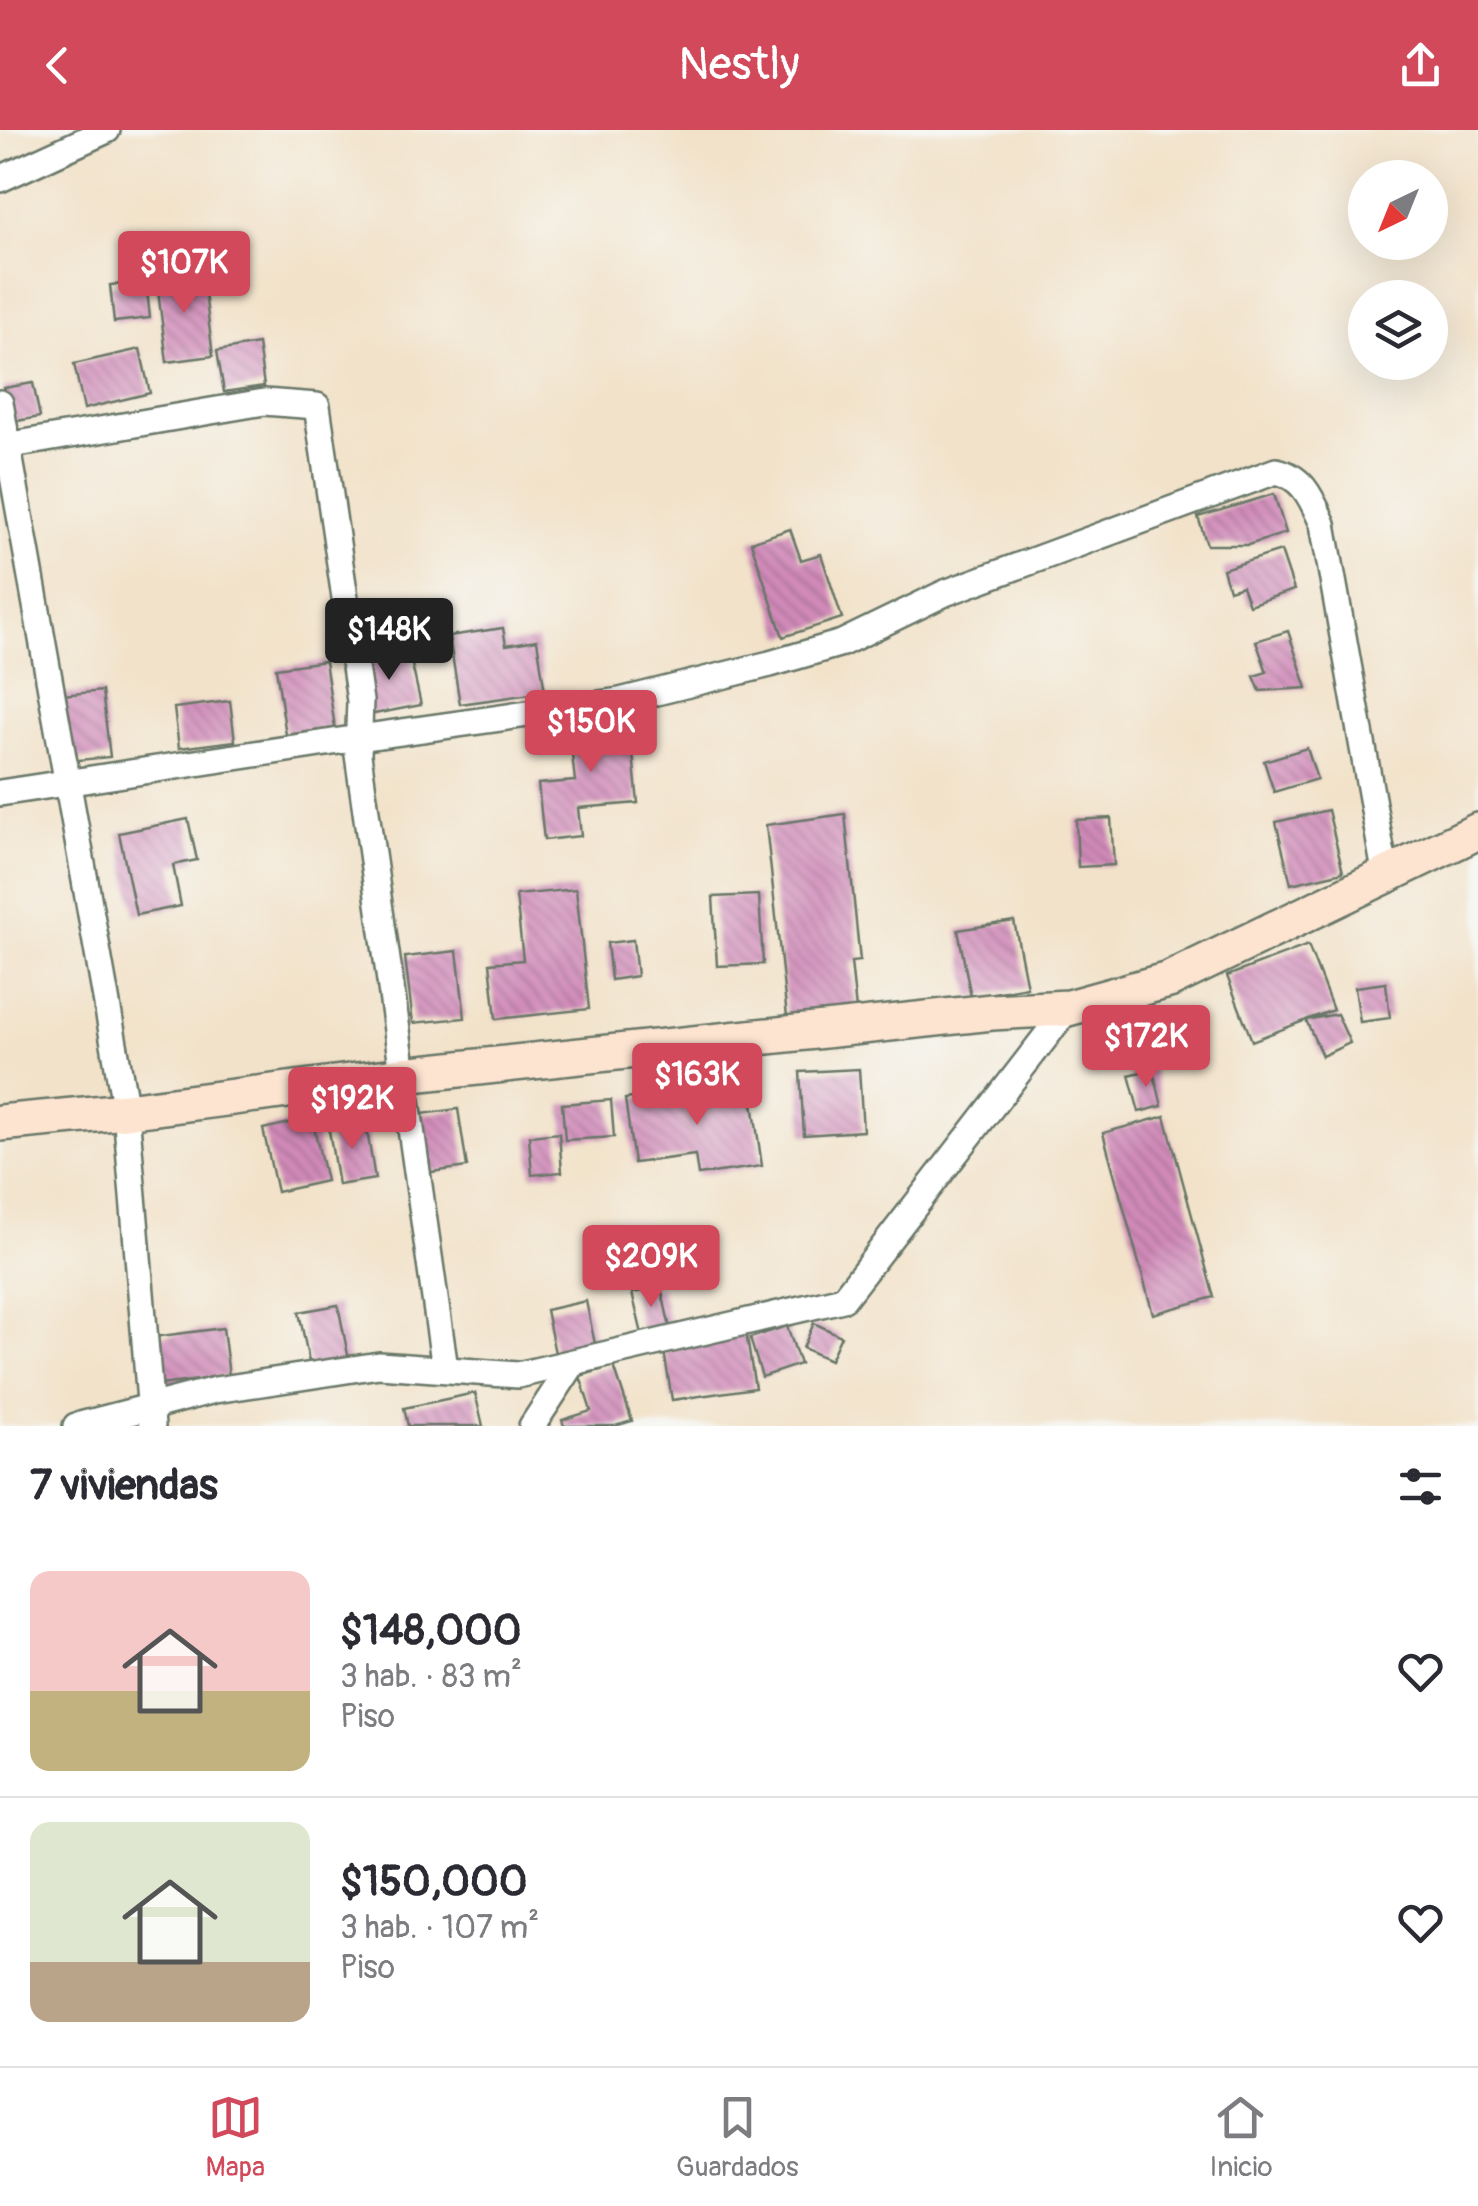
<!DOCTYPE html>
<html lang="es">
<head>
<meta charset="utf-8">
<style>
  body { margin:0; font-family:Pangolin,sans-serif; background:#f7f7f7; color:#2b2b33; height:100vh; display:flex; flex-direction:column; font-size:38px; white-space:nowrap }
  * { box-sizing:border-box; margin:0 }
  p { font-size:32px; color:#7c7c81 }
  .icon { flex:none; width:55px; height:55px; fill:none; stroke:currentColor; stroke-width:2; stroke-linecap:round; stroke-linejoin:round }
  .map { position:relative; height:1296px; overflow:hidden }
  .details { display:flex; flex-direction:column; background:#fff; flex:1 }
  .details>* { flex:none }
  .needle { width:65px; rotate:223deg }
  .buttons { position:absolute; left:1348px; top:30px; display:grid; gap:20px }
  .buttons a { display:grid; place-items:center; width:100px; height:100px; border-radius:50%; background:#fff; box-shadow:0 10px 40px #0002; font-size:50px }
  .price { position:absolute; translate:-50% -85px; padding:0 22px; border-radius:10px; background:#d1495b; color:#fff; font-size:32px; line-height:65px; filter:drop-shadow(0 2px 5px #0008) }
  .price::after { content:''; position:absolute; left:50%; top:60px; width:30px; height:22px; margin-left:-15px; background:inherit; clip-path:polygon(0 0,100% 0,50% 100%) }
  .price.selected { background:#222; color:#fff }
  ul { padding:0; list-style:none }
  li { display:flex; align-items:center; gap:30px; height:250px; padding:0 30px }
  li+li { border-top:2px solid #e1e1e2 }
  li span { display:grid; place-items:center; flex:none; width:280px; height:200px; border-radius:20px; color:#555 }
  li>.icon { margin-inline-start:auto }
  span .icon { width:120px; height:120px; fill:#fffc; stroke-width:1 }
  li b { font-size:42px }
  h2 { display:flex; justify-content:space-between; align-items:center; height:120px; padding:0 30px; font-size:42px }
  header { display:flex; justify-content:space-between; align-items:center; height:130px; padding:0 30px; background:#d1495b; color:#fff; font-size:45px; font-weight:600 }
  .tab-bar { display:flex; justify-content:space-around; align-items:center; height:140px; border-top:2px solid #e1e1e2; background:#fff; font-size:28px; color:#7c7c81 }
  .tab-bar a { display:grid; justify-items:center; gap:5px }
  .tab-bar .selected { color:#d1495b }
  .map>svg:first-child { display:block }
</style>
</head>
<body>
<header><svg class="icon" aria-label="back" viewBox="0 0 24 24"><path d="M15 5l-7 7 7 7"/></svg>Nestly<svg class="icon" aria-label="share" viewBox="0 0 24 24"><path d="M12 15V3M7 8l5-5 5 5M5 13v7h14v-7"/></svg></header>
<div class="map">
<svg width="1478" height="1296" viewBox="0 0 1478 1296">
  <defs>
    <pattern id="building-back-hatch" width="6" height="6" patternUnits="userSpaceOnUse" patternTransform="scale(2.5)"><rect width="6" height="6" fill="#d18ab9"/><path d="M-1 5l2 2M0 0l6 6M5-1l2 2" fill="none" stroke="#a97297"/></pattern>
  </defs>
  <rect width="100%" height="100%" fill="#f6f6f2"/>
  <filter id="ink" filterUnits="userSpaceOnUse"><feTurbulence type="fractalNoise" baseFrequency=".01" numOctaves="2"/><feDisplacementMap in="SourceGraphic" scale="20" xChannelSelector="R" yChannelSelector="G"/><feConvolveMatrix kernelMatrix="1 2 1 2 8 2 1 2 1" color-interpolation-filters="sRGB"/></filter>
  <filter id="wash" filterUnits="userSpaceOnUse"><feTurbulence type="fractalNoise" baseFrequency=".0048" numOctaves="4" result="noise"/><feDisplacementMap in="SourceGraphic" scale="40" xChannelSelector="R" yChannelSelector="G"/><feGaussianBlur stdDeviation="2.25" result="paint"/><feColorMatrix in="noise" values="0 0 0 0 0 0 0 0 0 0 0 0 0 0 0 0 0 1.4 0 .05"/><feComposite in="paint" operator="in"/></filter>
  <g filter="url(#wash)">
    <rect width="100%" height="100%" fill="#f2e2c9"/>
    <g id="blocks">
      <!-- building -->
      <g fill="url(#building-back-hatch)">
        <polygon points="202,139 213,226 167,232 156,145"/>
        <polygon points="146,151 150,188 114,192 110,155"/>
        <polygon points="258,214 264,256 224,262 217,221"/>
        <polygon points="140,219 150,263 84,279 74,234"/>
        <polygon points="33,253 40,287 11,292 4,258"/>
        <polygon points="1274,364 1286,403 1248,415 1207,415 1198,387"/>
        <polygon points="790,399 801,430 821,424 842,488 783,507 751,412"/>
        <polygon points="1281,421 1294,460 1249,475 1242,456 1229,460 1223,439"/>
        <polygon points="503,498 506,515 537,510 545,562 460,574 449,506"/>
        <polygon points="1288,501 1307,558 1260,561 1254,546 1267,542 1256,511"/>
        <polygon points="409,521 421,575 369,585 359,530"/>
        <polygon points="325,531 335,598 286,605 276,538"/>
        <polygon points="102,561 110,627 69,631 61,565"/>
        <polygon points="230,571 235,611 179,618 174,578"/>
        <polygon points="629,584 638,673 578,678 581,706 544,710 538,654 575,651 568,589"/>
        <polygon points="1307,618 1317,649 1274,662 1264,631"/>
        <polygon points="1328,680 1343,742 1291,754 1276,692"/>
        <polygon points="845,684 860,831 851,832 856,880 787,887 766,695"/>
        <polygon points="1111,688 1114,735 1078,737 1076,690"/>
        <polygon points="188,689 197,730 173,735 181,776 136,785 119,703"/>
        <polygon points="576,759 589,879 496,889 490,833 523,830 516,765"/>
        <polygon points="759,765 763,834 717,836 713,767"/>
        <polygon points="1014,791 1027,857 971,867 958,800"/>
        <polygon points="633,810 637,846 611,850 607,813"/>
        <polygon points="1308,815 1333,880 1306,890 1337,884 1350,913 1322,926 1306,890 1252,911 1227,846"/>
        <polygon points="457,821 465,888 413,893 405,827"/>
        <polygon points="1386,853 1390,888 1360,892 1355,857"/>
        <polygon points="859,939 863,1001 804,1005 800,942"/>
        <polygon points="1153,939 1162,976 1139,982 1129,945"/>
        <polygon points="750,952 762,1036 698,1045 695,1025 634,1033 625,969"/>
        <polygon points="611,970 614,1007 565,1010 562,974"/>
        <polygon points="458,979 467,1037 424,1043 415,985"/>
        <polygon points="1165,986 1214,1167 1153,1184 1103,1003"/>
        <polygon points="312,988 326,1051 277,1062 263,999"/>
        <polygon points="365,988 375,1049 338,1055 328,994"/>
        <polygon points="559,1003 562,1042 532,1045 529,1006"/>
        <polygon points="661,1157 670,1198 642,1204 632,1163"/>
        <polygon points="586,1171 595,1214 555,1223 546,1180"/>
        <polygon points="338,1175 350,1235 311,1242 299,1182"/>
        <polygon points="814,1193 841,1206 830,1230 803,1218"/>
        <polygon points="787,1196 800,1234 762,1247 750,1208"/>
        <polygon points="223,1198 229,1246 160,1255 153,1207"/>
        <polygon points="746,1202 755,1258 672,1270 663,1215"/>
        <polygon points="614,1236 632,1291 615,1296 564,1296 562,1290 591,1281 580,1246"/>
        <polygon points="475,1263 483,1296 408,1296 404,1278"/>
      </g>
    </g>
  </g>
  <g filter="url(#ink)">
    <use href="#blocks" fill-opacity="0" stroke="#697768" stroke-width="2.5"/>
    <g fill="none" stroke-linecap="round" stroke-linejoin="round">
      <defs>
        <g id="street">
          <polyline points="0,49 107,0"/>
          <polyline points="0,273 126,981 152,1296"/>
          <polyline points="0,317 264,272 317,276 360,571 358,625 445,1239"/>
          <path d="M0,663L359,608L620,571L770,534L842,513L945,463L1276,341C1304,347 1312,370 1323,394L1386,747"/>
          <polyline points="76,1296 215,1260 379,1235 518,1245 843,1169 1068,878"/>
          <polyline points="532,1296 574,1232"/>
        </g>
        <polyline id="secondary" points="0,993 126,981 403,945 992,882 1068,878 1169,850 1478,701"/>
      </defs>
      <!-- street casing -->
      <use href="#street" stroke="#697768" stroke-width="30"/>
      <!-- secondary casing -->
      <use href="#secondary" stroke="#697768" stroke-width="40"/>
      <!-- street -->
      <use href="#street" stroke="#fff" stroke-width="25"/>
      <!-- secondary -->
      <use href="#secondary" stroke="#fde4d1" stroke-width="35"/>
    </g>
  </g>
</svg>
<div class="buttons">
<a><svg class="needle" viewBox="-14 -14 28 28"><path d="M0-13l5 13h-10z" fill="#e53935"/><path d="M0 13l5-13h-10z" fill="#7c7c81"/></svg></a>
<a><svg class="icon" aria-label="layers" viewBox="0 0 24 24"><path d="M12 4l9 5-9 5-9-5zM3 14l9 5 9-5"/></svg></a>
</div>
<b class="price" style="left:184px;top:186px">$107K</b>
<b class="price selected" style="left:389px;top:553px">$148K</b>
<b class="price" style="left:591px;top:645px">$150K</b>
<b class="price" style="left:1146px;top:960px">$172K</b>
<b class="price" style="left:697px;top:998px">$163K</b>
<b class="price" style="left:352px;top:1022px">$192K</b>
<b class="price" style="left:651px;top:1180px">$209K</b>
</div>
<section class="details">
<h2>7 viviendas<svg class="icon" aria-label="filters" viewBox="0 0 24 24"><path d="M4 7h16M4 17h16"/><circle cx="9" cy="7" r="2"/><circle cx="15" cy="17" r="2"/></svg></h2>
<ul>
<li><span style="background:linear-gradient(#f6c9c9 60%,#c2b280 0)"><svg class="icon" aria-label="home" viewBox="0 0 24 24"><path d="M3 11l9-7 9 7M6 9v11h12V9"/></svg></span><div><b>$148,000</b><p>3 hab. · 83 m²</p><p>Piso</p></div><svg class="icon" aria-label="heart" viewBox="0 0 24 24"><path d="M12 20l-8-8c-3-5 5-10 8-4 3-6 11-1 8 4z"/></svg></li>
<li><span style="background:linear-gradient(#dfe7d0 70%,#b9a48a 0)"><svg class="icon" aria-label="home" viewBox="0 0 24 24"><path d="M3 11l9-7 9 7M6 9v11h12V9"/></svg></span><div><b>$150,000</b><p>3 hab. · 107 m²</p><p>Piso</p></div><svg class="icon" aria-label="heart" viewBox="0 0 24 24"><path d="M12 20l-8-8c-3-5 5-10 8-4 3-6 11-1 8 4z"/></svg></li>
</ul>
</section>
<nav class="tab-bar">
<a class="selected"><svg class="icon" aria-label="map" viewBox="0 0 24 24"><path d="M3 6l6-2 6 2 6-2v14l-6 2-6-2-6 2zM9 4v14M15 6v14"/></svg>Mapa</a>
<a><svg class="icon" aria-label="saved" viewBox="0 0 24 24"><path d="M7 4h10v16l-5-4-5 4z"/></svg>Guardados</a>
<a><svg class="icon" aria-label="home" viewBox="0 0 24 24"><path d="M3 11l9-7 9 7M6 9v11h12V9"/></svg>Inicio</a>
</nav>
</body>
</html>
